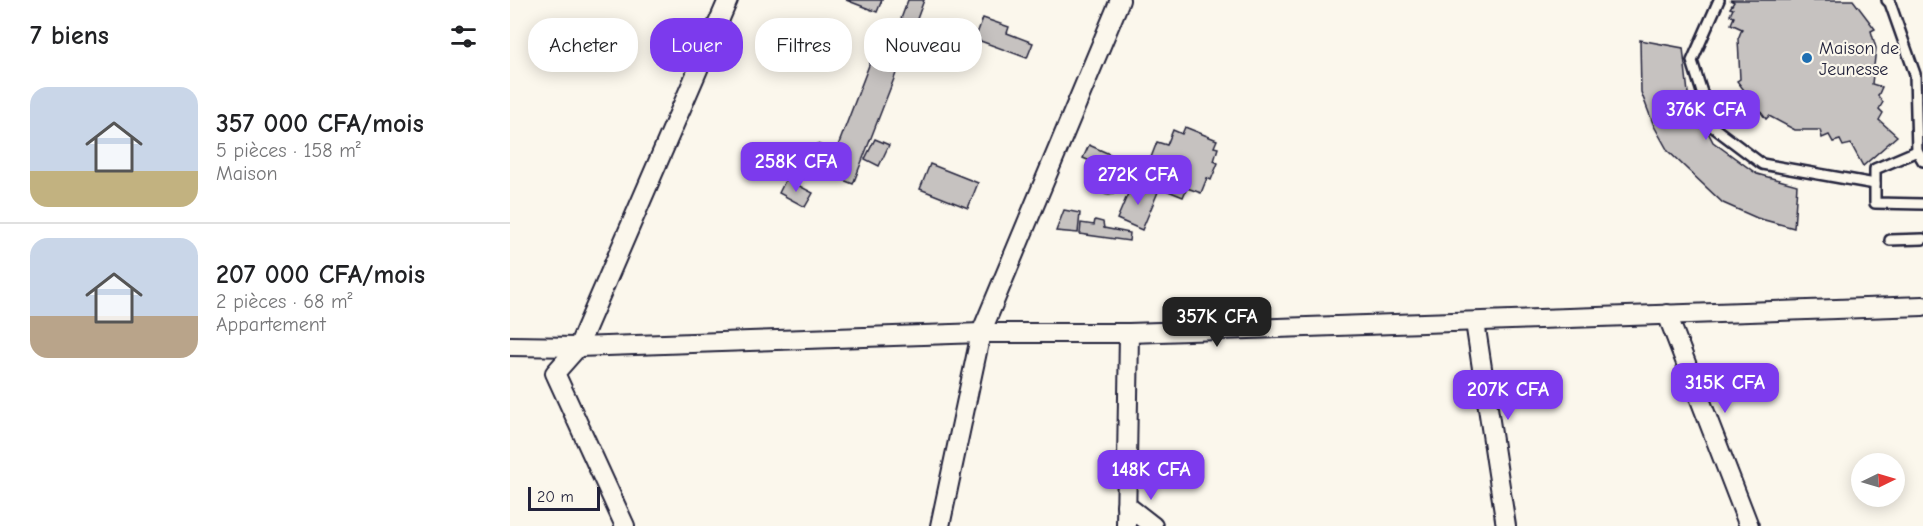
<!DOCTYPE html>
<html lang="fr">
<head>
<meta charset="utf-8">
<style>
  body { margin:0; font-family:"Comic Neue",sans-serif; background:#f6f6f6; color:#202124; height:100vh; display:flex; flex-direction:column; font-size:22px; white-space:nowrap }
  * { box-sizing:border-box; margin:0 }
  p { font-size:20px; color:#757577 }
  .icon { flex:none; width:33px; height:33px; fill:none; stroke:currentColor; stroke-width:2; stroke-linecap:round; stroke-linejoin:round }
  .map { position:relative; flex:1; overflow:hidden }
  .details { display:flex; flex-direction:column; background:#fff; width:510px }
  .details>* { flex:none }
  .top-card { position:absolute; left:18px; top:18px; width:570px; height:54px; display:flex; gap:12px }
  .needle { width:39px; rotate:85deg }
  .fabs { position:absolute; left:1341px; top:453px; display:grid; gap:12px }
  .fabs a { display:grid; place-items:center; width:54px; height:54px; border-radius:50%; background:#fff; box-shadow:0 3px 15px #0003; font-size:30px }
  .scale { position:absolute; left:18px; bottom:15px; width:72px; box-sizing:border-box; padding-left:6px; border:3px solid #22223b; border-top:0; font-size:16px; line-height:21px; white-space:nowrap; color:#22223b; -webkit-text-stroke:4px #fbf7ec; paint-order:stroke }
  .price { position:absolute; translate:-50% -51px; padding:0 14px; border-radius:12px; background:#7c3aed; color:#fff; font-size:20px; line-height:39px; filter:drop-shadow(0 2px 3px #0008) }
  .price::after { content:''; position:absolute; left:50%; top:36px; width:18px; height:14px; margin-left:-9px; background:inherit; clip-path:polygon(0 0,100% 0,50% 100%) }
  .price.current { background:#222; color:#fff }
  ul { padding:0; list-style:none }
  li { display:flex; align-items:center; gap:18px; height:150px; padding:0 30px }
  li+li { border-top:2px solid #e0e0e0 }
  li span { display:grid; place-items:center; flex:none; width:168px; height:120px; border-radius:18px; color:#555 }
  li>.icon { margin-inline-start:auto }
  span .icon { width:72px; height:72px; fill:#fffc; stroke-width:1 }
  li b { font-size:26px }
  h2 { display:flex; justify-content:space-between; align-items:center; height:72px; padding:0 30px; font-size:26px }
  .chip { padding:0 21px; border-radius:24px; background:#fff; box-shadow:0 3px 15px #0003; font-size:21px; line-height:54px }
  .chip.current { background:#7c3aed; color:#fff }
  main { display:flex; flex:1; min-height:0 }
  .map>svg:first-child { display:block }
</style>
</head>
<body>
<main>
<section class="details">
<h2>7 biens<svg class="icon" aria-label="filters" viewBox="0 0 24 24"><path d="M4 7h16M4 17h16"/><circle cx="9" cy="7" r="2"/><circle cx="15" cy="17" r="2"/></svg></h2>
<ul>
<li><span style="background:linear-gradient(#c9d6e8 70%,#c2b280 0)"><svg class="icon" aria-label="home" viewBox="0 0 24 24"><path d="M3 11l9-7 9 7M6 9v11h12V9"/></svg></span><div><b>357 000 CFA/mois</b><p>5 pièces · 158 m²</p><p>Maison</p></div></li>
<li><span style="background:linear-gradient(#c9d6e8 65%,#b9a48a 0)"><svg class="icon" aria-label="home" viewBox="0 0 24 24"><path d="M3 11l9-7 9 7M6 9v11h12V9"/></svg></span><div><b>207 000 CFA/mois</b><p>2 pièces · 68 m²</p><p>Appartement</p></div></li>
</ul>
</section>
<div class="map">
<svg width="1413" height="526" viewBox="0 0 1413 526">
  <rect width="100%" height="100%" fill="#fbf7ec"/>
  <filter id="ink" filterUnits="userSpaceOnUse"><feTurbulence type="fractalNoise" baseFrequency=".0167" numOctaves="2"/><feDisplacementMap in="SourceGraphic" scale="12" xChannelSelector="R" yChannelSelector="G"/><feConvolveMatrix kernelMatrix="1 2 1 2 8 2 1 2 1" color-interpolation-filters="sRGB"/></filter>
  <g filter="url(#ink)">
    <!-- building -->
    <g fill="#c6c2c0" stroke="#22223b" stroke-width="1.5">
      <polygon points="336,0 372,0 367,12"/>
      <polygon points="398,0 414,0 397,46 383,40"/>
      <polygon points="1220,0 1343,0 1365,29 1361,31 1366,48 1362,84 1372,87 1368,96 1373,102 1369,109 1373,113 1369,120 1387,136 1353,166 1341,144 1333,146 1330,140 1323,142 1319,135 1312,138 1310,130 1285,130 1259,116 1256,119 1227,81 1230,79 1228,39 1232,29 1221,24 1224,17 1220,15 1223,9 1220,8 1224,2"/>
      <polygon points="473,18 499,27 497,33 523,43 517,58 465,39"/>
      <polygon points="372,38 381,43 374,59 364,54"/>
      <polygon points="1130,40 1173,48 1178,93 1203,142 1247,174 1287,185 1284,228 1247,218 1213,203 1158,151 1144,126 1131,92"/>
      <polygon points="383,42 396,48 387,66 374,60"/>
      <polygon points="361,60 387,71 343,184 299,166 307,144 326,151"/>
      <polygon points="675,127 707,140 704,147 708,148 704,161 708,163 701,180 697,178 691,193 677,188 673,197 646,186 650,177 645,175 648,169 638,165 647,142 657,145 663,130 672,134"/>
      <polygon points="365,139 379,145 369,166 355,159"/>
      <polygon points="579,145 620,163 615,176 573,158"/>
      <polygon points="420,164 468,183 458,208 410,189"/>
      <circle cx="599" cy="186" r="9"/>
      <polygon points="276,179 303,193 295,207 269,193"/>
      <polygon points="623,182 648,192 632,230 607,219"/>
      <polygon points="554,210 570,213 568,233 546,231"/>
      <polygon points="585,220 593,222 594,228 620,233 619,241 570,234 571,223 584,225"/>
    </g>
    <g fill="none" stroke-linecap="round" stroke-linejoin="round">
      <defs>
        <g id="lane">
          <polyline points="1209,0 1182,61 1203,127 1252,164 1365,184"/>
          <polyline points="1377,0 1380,3 1405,74 1407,151"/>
          <polyline points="1413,161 1407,151 1365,169 1365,203 1413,204"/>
          <polyline points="1380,240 1413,239"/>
        </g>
        <g id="street">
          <polyline points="1157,314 1239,526"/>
          <polyline points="965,322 996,526"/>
          <polyline points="0,346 68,347 471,333 619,333 1413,306"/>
          <polyline points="616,505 643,526"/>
          <polyline points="115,526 45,373 68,347 218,0"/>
          <polyline points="430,526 471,333 610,0"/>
          <polyline points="616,526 619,333"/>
        </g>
      </defs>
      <!-- lane casing -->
      <use href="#lane" stroke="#22223b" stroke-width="14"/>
      <!-- street casing -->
      <use href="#street" stroke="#22223b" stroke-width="22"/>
      <!-- lane -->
      <use href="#lane" stroke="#fbf7ec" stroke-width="9"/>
      <!-- street -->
      <use href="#street" stroke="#fbf7ec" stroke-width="18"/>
    </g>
  </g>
  <!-- markers -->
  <circle fill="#1f6fb2" stroke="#fbf7ec" stroke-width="2" cx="1297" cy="58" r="6"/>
  <g text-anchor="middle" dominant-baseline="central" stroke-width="4.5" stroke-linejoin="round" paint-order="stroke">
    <!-- poi labels -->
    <g font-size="18" fill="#22223b" stroke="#fbf7ec" text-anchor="start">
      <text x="1309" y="48">Maison de<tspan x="1309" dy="21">Jeunesse</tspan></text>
    </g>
  </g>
</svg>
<div class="fabs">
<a><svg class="needle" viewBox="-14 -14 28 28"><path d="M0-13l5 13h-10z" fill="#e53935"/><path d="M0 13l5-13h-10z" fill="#757577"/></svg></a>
</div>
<div class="scale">20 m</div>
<b class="price" style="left:1196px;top:141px">376K CFA</b>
<b class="price" style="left:286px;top:193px">258K CFA</b>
<b class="price" style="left:628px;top:206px">272K CFA</b>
<b class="price current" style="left:707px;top:348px">357K CFA</b>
<b class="price" style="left:1215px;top:414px">315K CFA</b>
<b class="price" style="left:998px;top:421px">207K CFA</b>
<b class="price" style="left:641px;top:501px">148K CFA</b>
<div class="top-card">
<a class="chip">Acheter</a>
<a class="chip current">Louer</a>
<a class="chip">Filtres</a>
<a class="chip">Nouveau</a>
</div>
</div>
</main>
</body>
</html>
